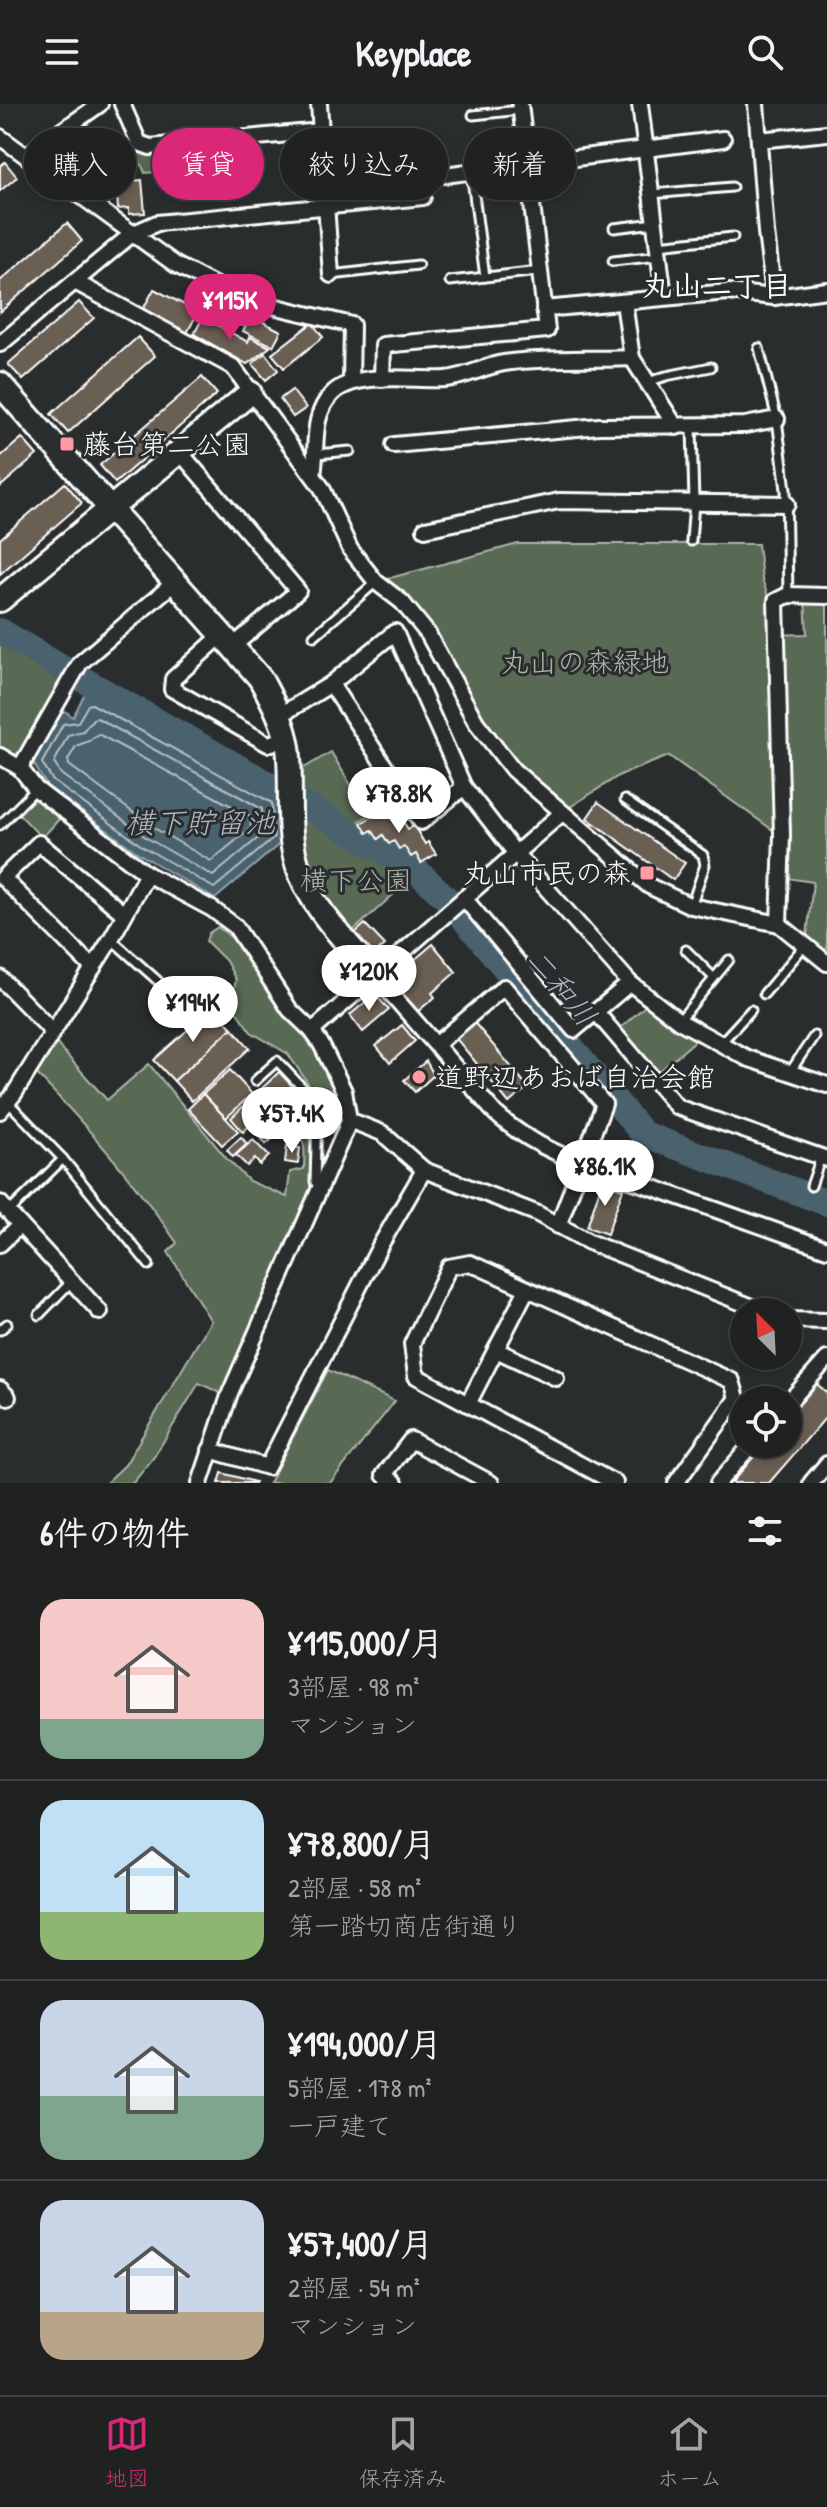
<!DOCTYPE html>
<html lang="ja">
<head>
<meta charset="utf-8">
<style>
  body { margin:0; font-family:"Patrick Hand","Klee One",sans-serif; background:#2d2f2f; color:#f1f3f6; height:100vh; display:flex; flex-direction:column; font-size:30px; white-space:nowrap }
  * { box-sizing:border-box; margin:0 }
  p { font-size:26px; color:#a2a4a5 }
  .icon { flex:none; width:44px; height:44px; fill:none; stroke:currentColor; stroke-width:2; stroke-linecap:round; stroke-linejoin:round }
  .map { position:relative; height:1379px; overflow:hidden }
  .details { display:flex; flex-direction:column; background:#202222; flex:1 }
  .details>* { flex:none }
  .hud { position:absolute; left:24px; top:24px; width:780px; height:72px; display:flex; gap:16px }
  .needle { width:52px; rotate:336deg }
  .tools { position:absolute; left:730px; top:1194px; display:grid; gap:16px }
  .tools a { display:grid; place-items:center; width:72px; height:72px; border-radius:50%; background:#202222; box-shadow:0 4px 12px #0003,0 0 0 2px #3d3f40; font-size:40px }
  .price { position:absolute; translate:-50% -68px; padding:0 18px; border-radius:28px; background:#fff; color:#222; font-size:26px; line-height:52px; filter:drop-shadow(0 2px 4px #0008) }
  .price::after { content:''; position:absolute; left:50%; top:48px; width:24px; height:18px; margin-left:-12px; background:inherit; clip-path:polygon(0 0,100% 0,50% 100%) }
  .price.current { background:#db2777; color:#fff }
  ul { padding:0; list-style:none }
  li { display:flex; align-items:center; gap:24px; height:200px; padding:0 40px }
  li+li { border-top:2px solid #3d3f40 }
  li span { display:grid; place-items:center; flex:none; width:224px; height:160px; border-radius:24px; color:#555 }
  li>.icon { margin-inline-start:auto }
  span .icon { width:96px; height:96px; fill:#fffc; stroke-width:1 }
  li b { font-size:34px }
  h2 { display:flex; justify-content:space-between; align-items:center; height:96px; padding:0 40px; font-size:34px }
  .chip { padding:0 28px; border-radius:36px; background:#202222; box-shadow:0 4px 12px #0003,0 0 0 2px #3d3f40; font-size:28px; line-height:72px }
  .chip.current { background:#db2777; color:#fff }
  header { display:flex; justify-content:space-between; align-items:center; height:104px; padding:0 40px; background:#202222; font-size:36px; font-weight:700 }
  .tab-bar { display:flex; justify-content:space-around; align-items:center; height:112px; border-top:2px solid #3d3f40; background:#202222; font-size:22px; color:#a2a4a5 }
  .tab-bar a { display:grid; justify-items:center; gap:4px }
  .tab-bar .current { color:#db2777 }
  .map>svg:first-child { display:block }
</style>
</head>
<body>
<header><svg class="icon" aria-label="menu" viewBox="0 0 24 24"><path d="M4 6h16M4 12h16M4 18h16"/></svg>Keyplace<svg class="icon" aria-label="search" viewBox="0 0 24 24"><circle cx="10" cy="10" r="6"/><path d="M15 15l6 6"/></svg></header>
<div class="map">
<svg width="827" height="1379" viewBox="0 0 827 1379">
  <rect width="100%" height="100%" fill="#2a2d2e"/>
  <filter id="ink" filterUnits="userSpaceOnUse"><feTurbulence type="fractalNoise" baseFrequency=".0125" numOctaves="2"/><feDisplacementMap in="SourceGraphic" scale="16" xChannelSelector="R" yChannelSelector="G"/><feConvolveMatrix kernelMatrix="1 2 1 2 8 2 1 2 1" color-interpolation-filters="sRGB"/></filter>
  <g filter="url(#ink)">
    <!-- green -->
    <g fill="#596a53" stroke="#acb4a9" stroke-width="2">
      <polygon points="167,47 168,67 145,69 136,49"/>
      <polygon points="518,440 758,440 762,475 769,495 770,531 807,530 805,496 827,496 827,850 807,832 813,778 787,774 788,737 669,652 620,671 567,705 518,663 481,615 435,530 422,510 386,475"/>
      <polygon points="0,533 64,570 20,649 11,652 0,644"/>
      <polygon points="331,648 369,711 352,722 300,692 299,667"/>
      <polygon points="34,693 60,714 42,734 18,709"/>
      <polygon points="300,706 416,770 352,828 319,786 306,756"/>
      <polygon points="218,823 232,834 279,905 308,932 337,989 339,1005 335,1028 331,1029 326,1026 316,991 288,950 251,928 233,903 232,892 236,876 226,857 206,837 209,829"/>
      <polygon points="645,902 696,936 655,971 618,926"/>
      <path d="M55,938L107,996L149,960L226,1054L249,1077L287,1093L290,1068L304,1065C304,1059 305,1049 304,1043C300,1028 295,1018 298,1001L305,997L310,1004V1096L222,1290L199,1279L154,1353L133,1379H106L125,1361L211,1217L168,1148L177,1139C135,1077 87,1022 35,968Z"/>
      <polygon points="328,1266 395,1297 330,1379 269,1379"/>
    </g>
    <!-- water -->
    <polygon fill="#4a626e" stroke="#92a1a8" stroke-width="2" points="86,587 281,696 283,737 215,795 138,749 47,682 32,657 62,605 73,613"/>
    <g fill="none" stroke-linecap="round" stroke-linejoin="round">
      <!-- shore -->
      <g stroke="#b7c0c5" stroke-width="2">
        <polygon points="92,600 272,699 274,734 214,784 142,742 53,677 42,659 63,620 78,618 88,601"/>
        <polygon points="97,614 262,705 264,729 213,772 147,734 61,670 54,659 68,631 83,627 93,615"/>
        <polygon points="98,630 250,712 251,724 211,757 154,724 69,661 68,656 76,642 89,637"/>
      </g>
      <!-- river -->
      <g stroke="#4a626e" stroke-width="26">
        <polyline points="0,527 65,566"/>
        <polyline points="82,575 277,685"/>
        <polyline points="303,700 337,720"/>
        <polyline points="344,724 418,768 446,794"/>
        <polyline points="460,810 643,1030 827,1099"/>
      </g>
    </g>
    <!-- building -->
    <g fill="#6b5f52" stroke="#fff" stroke-width="2">
      <polygon points="5,58 17,73 0,87 0,62"/>
      <polygon points="142,76 145,109 129,110 129,104 118,105 116,78"/>
      <polygon points="67,119 82,137 0,208 0,177"/>
      <polygon points="154,185 198,208 187,229 143,205"/>
      <polygon points="79,198 94,214 23,276 8,260"/>
      <polygon points="254,206 266,212 263,218 281,227 273,242 243,227"/>
      <polygon points="203,213 248,238 250,233 270,243 247,260 194,230"/>
      <polygon points="312,219 323,233 284,264 272,250"/>
      <polygon points="138,233 155,252 68,329 51,310"/>
      <polygon points="265,249 278,266 266,276 252,260"/>
      <polygon points="202,273 217,290 115,379 100,361"/>
      <polygon points="292,286 306,304 293,313 280,295"/>
      <polygon points="22,334 37,351 0,383 0,353"/>
      <polygon points="65,379 82,399 0,470 0,435"/>
      <polygon points="378,683 388,698 372,708 363,693"/>
      <polygon points="598,698 685,759 673,776 587,714"/>
      <polygon points="382,707 386,714 392,711 397,719 402,716 408,725 414,722 425,740 428,738 436,750 421,759 416,750 411,753 404,742 399,745 394,737 389,740 383,731 378,735 372,726 367,729 361,719"/>
      <polygon points="365,820 385,841 374,851 355,829"/>
      <polygon points="433,840 456,868 432,889 435,893 417,908 392,879 409,866 406,863"/>
      <polygon points="375,890 389,906 363,928 350,911"/>
      <polygon points="213,903 232,924 174,977 154,956"/>
      <polygon points="473,917 528,983 509,999 454,932"/>
      <polygon points="402,921 415,937 390,959 376,942"/>
      <polygon points="232,924 250,944 192,997 174,977"/>
      <polygon points="426,957 434,971 415,988 404,976"/>
      <polygon points="230,966 252,990 226,1014 203,990"/>
      <polygon points="279,968 294,984 286,991 289,994 283,999 285,1002 275,1011 269,1004 243,1028 231,1014"/>
      <polygon points="203,990 238,1027 222,1041 188,1005"/>
      <polygon points="267,1008 283,1026 266,1040 251,1022"/>
      <polygon points="241,1033 247,1040 233,1053 227,1046"/>
      <polygon points="253,1036 269,1052 260,1061 255,1055 247,1062 236,1051"/>
      <polygon points="287,1042 300,1044 298,1060 285,1058"/>
      <polygon points="602,1078 623,1085 607,1130 587,1123"/>
      <polygon points="817,1280 827,1289 827,1312 769,1379 731,1379 765,1340 788,1340 788,1313"/>
      <polygon points="222,1369 255,1378 255,1379 219,1379"/>
    </g>
    <g fill="none" stroke-linecap="round" stroke-linejoin="round">
      <defs>
        <g id="lane">
          <polyline points="473,11 520,6"/>
          <polyline points="322,40 423,30"/>
          <polyline points="471,68 485,173"/>
          <polyline points="651,90 732,83"/>
          <polyline points="614,124 655,119"/>
          <polyline points="658,141 733,133"/>
          <polyline points="613,157 659,152"/>
          <polyline points="331,171 418,161"/>
          <polyline points="450,177 539,167"/>
          <polyline points="759,244 777,315 786,386 788,491"/>
          <polyline points="648,278 666,272 711,263"/>
          <polyline points="317,350 350,347"/>
          <polyline points="691,437 694,399 692,323"/>
          <polyline points="314,532 376,478"/>
          <polyline points="625,696 703,751 705,761 691,802"/>
          <polyline points="0,721 36,685"/>
          <polyline points="111,835 158,877"/>
          <polyline points="686,846 714,874"/>
          <polyline points="764,890 805,841"/>
          <polyline points="679,917 729,856"/>
          <polyline points="720,940 751,906"/>
          <polyline points="790,968 814,932"/>
          <polyline points="255,977 277,957 311,993 317,1007 315,1078 320,1083"/>
          <polyline points="8,998 63,1055 149,1161"/>
          <polyline points="811,1082 821,1053"/>
          <polyline points="9,1108 63,1055"/>
          <polyline points="39,1211 71,1178"/>
          <polyline points="0,1226 7,1220"/>
        </g>
        <g id="street">
          <polyline points="122,0 139,39 150,43 321,27"/>
          <polyline points="319,0 331,171"/>
          <polyline points="640,0 664,193"/>
          <polyline points="756,0 766,128 774,193"/>
          <polyline points="0,33 176,161 224,186 256,198 352,221 351,278"/>
          <polyline points="759,36 827,29"/>
          <polyline points="26,52 100,0"/>
          <polyline points="444,71 723,35"/>
          <polyline points="75,178 233,263 322,384 350,445 376,478 402,498 428,530 476,618 513,666 649,782 691,802 779,820 827,859"/>
          <polyline points="624,198 632,254 676,323"/>
          <polyline points="544,205 728,188 774,193 827,186"/>
          <polyline points="0,240 132,130 157,119 423,93"/>
          <polyline points="382,275 383,241 547,226 520,0"/>
          <polyline points="394,341 599,322 745,321 777,315"/>
          <polyline points="180,348 298,487 232,543"/>
          <path d="M313,371C318,343 310,313 332,290C355,266 413,277 445,275C464,274 484,262 504,259C545,253 590,256 632,254"/>
          <polyline points="425,425 559,397 787,400"/>
          <polyline points="222,531 173,575 172,585 268,640 286,635"/>
          <polyline points="331,580 421,718 464,683"/>
          <polyline points="279,612 331,580 395,528 464,683 516,750 630,879 679,917 747,954 827,981"/>
          <polyline points="0,652 20,664 36,685 147,770 212,805 235,822 290,906 312,927 321,940 344,987 349,1016 346,1025 230,1289 200,1379"/>
          <polyline points="20,664 80,559 175,478"/>
          <polyline points="464,794 574,926 630,879"/>
          <polyline points="779,820 782,731 776,497 788,491 827,492"/>
          <polyline points="93,864 3,774 39,739 124,810"/>
          <path d="M375,871L495,1009C539,1050 599,1065 654,1084C712,1104 769,1125 827,1145"/>
          <polyline points="0,874 52,927"/>
          <polyline points="596,908 677,1003 827,1055"/>
          <polyline points="312,927 562,709"/>
          <polyline points="437,940 504,883 604,1000 558,1122"/>
          <polyline points="0,1007 14,990 111,835 147,770"/>
          <polyline points="349,1016 382,1029 424,1066 536,1109 589,1138 765,1208"/>
          <polyline points="0,1099 100,1208"/>
          <polyline points="0,1140 20,1121"/>
          <polyline points="788,1216 827,1217"/>
          <polyline points="496,1246 556,1274"/>
          <polyline points="0,1285 8,1293"/>
          <polyline points="788,1299 827,1255"/>
          <polyline points="468,1300 527,1185"/>
          <polyline points="210,1346 267,1363 381,1140 424,1066"/>
          <polyline points="395,1379 384,1371 411,1336 491,1379"/>
          <polyline points="615,1379 416,1272 412,1240 449,1163 470,1159 732,1277 737,1294 676,1379"/>
          <polyline points="718,1379 752,1340"/>
          <polyline points="811,1379 827,1360"/>
        </g>
        <g id="secondary">
          <path d="M0,280L260,574C272,596 284,618 288,643C293,682 285,722 297,760C310,803 346,837 375,871"/>
          <polyline points="0,496 250,289"/>
        </g>
      </defs>
      <!-- lane casing -->
      <use href="#lane" stroke="#fff" stroke-width="13"/>
      <!-- street casing -->
      <use href="#street" stroke="#fff" stroke-width="20"/>
      <!-- secondary casing -->
      <use href="#secondary" stroke="#fff" stroke-width="28"/>
      <!-- lane -->
      <use href="#lane" stroke="#2a2d2e" stroke-width="7"/>
      <!-- street -->
      <use href="#street" stroke="#2a2d2e" stroke-width="14"/>
      <!-- secondary -->
      <use href="#secondary" stroke="#2a2d2e" stroke-width="22"/>
    </g>
  </g>
  <!-- markers -->
  <g fill="#ff9aa2" stroke="#2a2d2e" stroke-width="3">
    <rect x="59" y="332" width="16" height="16" rx="4"/>
    <rect x="639" y="761" width="16" height="16" rx="4"/>
    <circle cx="419" cy="973" r="8"/>
  </g>
  <g text-anchor="middle" dominant-baseline="central" stroke-width="6" stroke-linejoin="round" paint-order="stroke">
    <!-- poi labels -->
    <g font-size="28" fill="#fff" stroke="#2a2d2e" text-anchor="start">
      <text x="83" y="340">藤台第二公園</text>
      <text x="631" y="769" text-anchor="end">丸山市民の森</text>
      <text x="435" y="973">道野辺あおば自治会館</text>
    </g>
    <!-- park labels -->
    <g font-size="28" fill="#acb4a9" stroke="#2a2d2e">
      <text x="585" y="558">丸山の森緑地</text>
      <text x="356" y="776">横下公園</text>
    </g>
    <!-- neighbourhood labels -->
    <g font-size="30" font-weight="bold" fill="#fff" stroke="#2a2d2e">
      <text x="717" y="181">丸山二丁目</text>
    </g>
    <!-- water labels -->
    <g font-size="30" font-style="italic" fill="#aeb8be" stroke="#2a2d2e">
      <text x="200" y="718">横下貯留池</text>
      <text transform="translate(562 883) rotate(50)">二和川</text>
    </g>
  </g>
</svg>
<div class="tools">
<a><svg class="needle" viewBox="-14 -14 28 28"><path d="M0-13l5 13h-10z" fill="#e53935"/><path d="M0 13l5-13h-10z" fill="#a2a4a5"/></svg></a>
<a><svg class="icon" aria-label="locate" viewBox="0 0 24 24"><circle cx="12" cy="12" r="6"/><path d="M12 2v4M12 18v4M2 12h4M18 12h4"/></svg></a>
</div>
<b class="price current" style="left:230px;top:238px">¥115K</b>
<b class="price" style="left:399px;top:731px">¥78.8K</b>
<b class="price" style="left:369px;top:909px">¥120K</b>
<b class="price" style="left:193px;top:940px">¥194K</b>
<b class="price" style="left:292px;top:1051px">¥57.4K</b>
<b class="price" style="left:605px;top:1104px">¥86.1K</b>
<div class="hud">
<a class="chip">購入</a>
<a class="chip current">賃貸</a>
<a class="chip">絞り込み</a>
<a class="chip">新着</a>
</div>
</div>
<section class="details">
<h2>6件の物件<svg class="icon" aria-label="filters" viewBox="0 0 24 24"><path d="M4 7h16M4 17h16"/><circle cx="9" cy="7" r="2"/><circle cx="15" cy="17" r="2"/></svg></h2>
<ul>
<li><span style="background:linear-gradient(#f6c9c9 75%,#7fa58c 0)"><svg class="icon" aria-label="home" viewBox="0 0 24 24"><path d="M3 11l9-7 9 7M6 9v11h12V9"/></svg></span><div><b>¥115,000/月</b><p>3部屋 · 98 m²</p><p>マンション</p></div></li>
<li><span style="background:linear-gradient(#bfe0f5 70%,#8fb573 0)"><svg class="icon" aria-label="home" viewBox="0 0 24 24"><path d="M3 11l9-7 9 7M6 9v11h12V9"/></svg></span><div><b>¥78,800/月</b><p>2部屋 · 58 m²</p><p>第一踏切商店街通り</p></div></li>
<li><span style="background:linear-gradient(#c9d6e8 60%,#7fa58c 0)"><svg class="icon" aria-label="home" viewBox="0 0 24 24"><path d="M3 11l9-7 9 7M6 9v11h12V9"/></svg></span><div><b>¥194,000/月</b><p>5部屋 · 178 m²</p><p>一戸建て</p></div></li>
<li><span style="background:linear-gradient(#c9d6e8 70%,#b9a48a 0)"><svg class="icon" aria-label="home" viewBox="0 0 24 24"><path d="M3 11l9-7 9 7M6 9v11h12V9"/></svg></span><div><b>¥57,400/月</b><p>2部屋 · 54 m²</p><p>マンション</p></div></li>
</ul>
</section>
<nav class="tab-bar">
<a class="current"><svg class="icon" aria-label="map" viewBox="0 0 24 24"><path d="M3 6l6-2 6 2 6-2v14l-6 2-6-2-6 2zM9 4v14M15 6v14"/></svg>地図</a>
<a><svg class="icon" aria-label="saved" viewBox="0 0 24 24"><path d="M7 4h10v16l-5-4-5 4z"/></svg>保存済み</a>
<a><svg class="icon" aria-label="home" viewBox="0 0 24 24"><path d="M3 11l9-7 9 7M6 9v11h12V9"/></svg>ホーム</a>
</nav>
</body>
</html>
